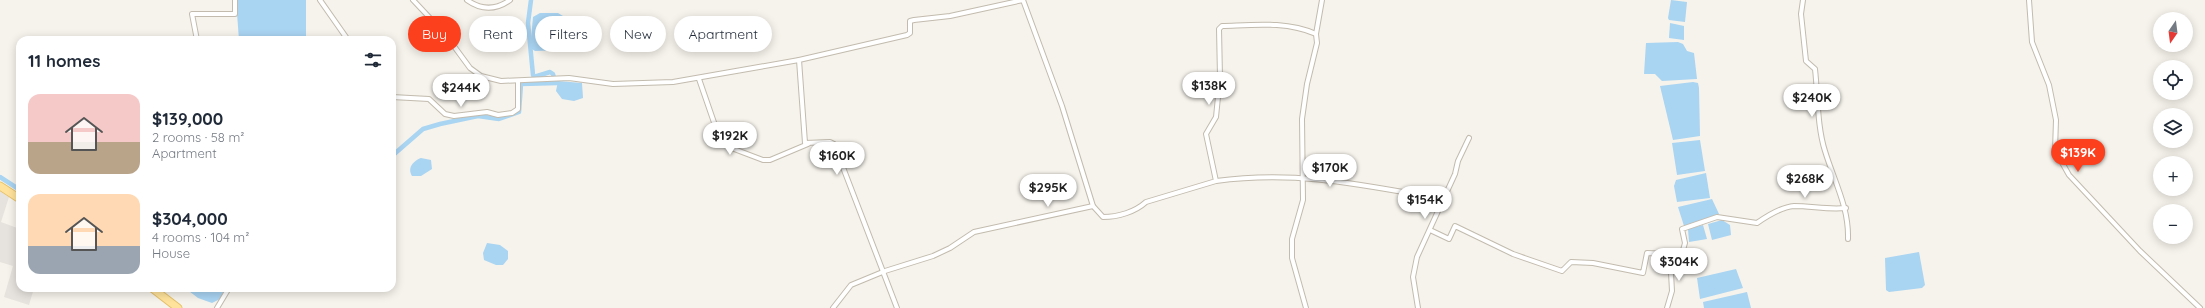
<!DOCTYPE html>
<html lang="en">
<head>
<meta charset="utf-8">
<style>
  body { margin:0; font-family:Quicksand,sans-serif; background:#f6f6f7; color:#1f2937; height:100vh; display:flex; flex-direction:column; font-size:15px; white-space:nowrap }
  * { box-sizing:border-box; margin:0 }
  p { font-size:13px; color:#747a83 }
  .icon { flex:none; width:22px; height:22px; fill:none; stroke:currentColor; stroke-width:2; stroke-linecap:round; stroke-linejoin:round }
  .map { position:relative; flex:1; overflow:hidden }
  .details { position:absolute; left:16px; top:36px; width:380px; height:256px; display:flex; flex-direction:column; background:#fff; border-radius:12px; box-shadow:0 2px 10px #0003 }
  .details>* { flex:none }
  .top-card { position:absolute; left:408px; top:16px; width:380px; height:36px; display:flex; gap:8px }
  .needle { width:26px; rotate:194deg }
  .fabs { position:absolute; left:2153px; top:12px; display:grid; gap:8px }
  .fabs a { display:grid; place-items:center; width:40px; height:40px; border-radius:50%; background:#fff; box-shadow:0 2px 10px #0003; font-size:20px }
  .price { position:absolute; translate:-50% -34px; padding:0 9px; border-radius:14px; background:#fff; color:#222; font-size:13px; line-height:26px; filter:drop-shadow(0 1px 2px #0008) }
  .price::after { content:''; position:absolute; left:50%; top:24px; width:12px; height:9px; margin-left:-6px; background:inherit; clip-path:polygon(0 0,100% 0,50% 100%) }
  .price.current { background:#fc3f1d; color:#fff }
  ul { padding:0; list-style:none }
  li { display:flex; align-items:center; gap:12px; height:100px; padding:0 12px }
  li span { display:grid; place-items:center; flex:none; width:112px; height:80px; border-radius:12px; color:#555 }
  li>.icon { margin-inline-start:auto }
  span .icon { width:48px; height:48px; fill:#fffc; stroke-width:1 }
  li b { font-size:17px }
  h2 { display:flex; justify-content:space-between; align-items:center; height:48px; padding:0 12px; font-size:17px }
  .pill { padding:0 14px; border-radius:18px; background:#fff; box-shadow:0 2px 10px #0003; font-size:14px; line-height:36px }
  .pill.current { background:#fc3f1d; color:#fff }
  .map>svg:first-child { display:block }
</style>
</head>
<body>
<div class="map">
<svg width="2205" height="308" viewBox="0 0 2205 308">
  <rect width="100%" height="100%" fill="#f6f3ec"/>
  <!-- industrial -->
  <polygon fill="#e6e2dd" points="0,191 9,197 1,222 20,229 20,288 34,288 29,305 4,297 13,266 0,262"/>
  <!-- water -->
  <g fill="#a9d4f2">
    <polygon points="236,0 306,0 306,40 239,40"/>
    <polygon points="1671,0 1687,2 1685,22 1669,20 1668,18"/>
    <polygon points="540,13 558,13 563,16 566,48 564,50 535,51 532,49 531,39 533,17"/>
    <polygon points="1670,23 1684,26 1684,40 1669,38"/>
    <polygon points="1678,42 1683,44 1687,51 1694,53 1697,79 1662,81 1655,74 1644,74 1646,43"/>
    <polygon points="558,81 582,83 583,98 574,101 562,99 556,91"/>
    <polygon points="1693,82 1698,83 1699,88 1700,136 1673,140 1660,86"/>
    <polygon points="1700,140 1705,171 1677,175 1672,143"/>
    <path d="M421,158L431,160L432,169L421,176H412C407,168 413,161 421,158Z"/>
    <polygon points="1706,173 1710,198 1677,202 1674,186 1676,180"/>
    <polygon points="1712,199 1719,214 1684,226 1678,207"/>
    <polygon points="1722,220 1730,225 1731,235 1712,240 1708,224"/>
    <polygon points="1703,225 1707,239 1689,242 1688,229"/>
    <polygon points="487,243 500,245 508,251 508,259 503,265 496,265 484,260 483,253"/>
    <polygon points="1919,252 1925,285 1922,288 1889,292 1886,290 1885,258"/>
    <polygon points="1736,269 1743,288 1700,299 1697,278"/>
    <polygon points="185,288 225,288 220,299 212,303 198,298"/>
    <polygon points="1747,292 1751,308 1704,308 1703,302"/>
  </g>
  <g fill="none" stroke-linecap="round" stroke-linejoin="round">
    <!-- canal -->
    <g stroke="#a9d4f2" stroke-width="4.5">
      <polyline points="531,0 528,23 533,75 534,77 550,72 553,74 555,82"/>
      <polyline points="392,156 423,129 440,124 478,116 499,119 519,112 521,84 557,83"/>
      <polyline points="0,177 20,190"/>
    </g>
    <defs>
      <g id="street">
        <polyline points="320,0 348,40"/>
        <polyline points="413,0 445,34 470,68 481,76 501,81 569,78 613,84 673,82 799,60 907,35 910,33 910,21 914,20 950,16 1023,0"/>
        <path d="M467,0C481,10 496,10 510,0"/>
        <path d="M1803,0L1801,14L1806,61L1815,69C1818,95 1817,126 1825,151C1834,181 1849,207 1848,239"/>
        <polyline points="2029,0 2032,42 2049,85 2056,120 2055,150 2069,175 2140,251 2200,308"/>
        <polyline points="197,40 192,14 235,14 235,0"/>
        <polyline points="799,60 805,143 830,142 834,144 897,308"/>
        <polyline points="699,79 718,134 734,149 763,160 770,160 808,144"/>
        <polyline points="392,97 429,99 445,114 454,116 487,112 498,115 512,113 518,109 518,81"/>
        <path d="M1216,181C1297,170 1363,185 1443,199"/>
        <path d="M1093,206L1103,217C1118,217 1135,212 1146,202L1216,181L1206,134L1216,117L1220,77L1219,29L1222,26C1254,25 1286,21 1316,34"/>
        <path d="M1430,230L1449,239L1455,226L1513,254L1562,271L1571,262L1593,263L1643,273L1647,253L1670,254L1683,250L1685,243L1682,229L1717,217L1757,223C1767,216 1782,207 1794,206C1812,206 1828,210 1846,208"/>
        <polyline points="217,308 229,288"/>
        <polyline points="833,308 851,285 885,271 933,256 950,248 974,232 1093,206 1062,106 1023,0"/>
        <polyline points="1306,308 1292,258 1292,239 1303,200 1302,119 1307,84 1317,43 1316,34 1322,0"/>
        <polyline points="1418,308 1413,277 1417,257 1455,174 1458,161 1469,138"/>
        <polyline points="1667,308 1672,291 1670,254"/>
      </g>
      <g id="primary">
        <polyline points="0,186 20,199"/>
        <polyline points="152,288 178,308"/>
      </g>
    </defs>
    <!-- street casing -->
    <use href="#street" stroke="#c2bbae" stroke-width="6"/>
    <!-- primary casing -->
    <use href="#primary" stroke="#e6c16a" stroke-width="9"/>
    <!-- street -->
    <use href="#street" stroke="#fff" stroke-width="4"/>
    <!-- primary -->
    <use href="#primary" stroke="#ffe39c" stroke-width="7"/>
  </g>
</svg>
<div class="fabs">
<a><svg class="needle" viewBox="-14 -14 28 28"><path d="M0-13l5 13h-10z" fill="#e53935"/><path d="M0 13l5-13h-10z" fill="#747a83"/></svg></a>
<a><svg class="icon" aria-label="locate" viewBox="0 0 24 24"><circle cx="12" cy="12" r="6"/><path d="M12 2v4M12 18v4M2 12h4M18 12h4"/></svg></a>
<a><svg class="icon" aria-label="layers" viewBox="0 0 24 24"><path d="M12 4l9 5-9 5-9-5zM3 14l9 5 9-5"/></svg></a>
<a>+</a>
<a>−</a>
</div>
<b class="price" style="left:1209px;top:106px">$138K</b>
<b class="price" style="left:461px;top:108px">$244K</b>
<b class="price" style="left:1812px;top:118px">$240K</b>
<b class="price" style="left:730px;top:156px">$192K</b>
<b class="price current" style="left:2078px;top:173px">$139K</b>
<b class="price" style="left:837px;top:176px">$160K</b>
<b class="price" style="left:1330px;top:188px">$170K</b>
<b class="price" style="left:1805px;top:199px">$268K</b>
<b class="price" style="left:1048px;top:208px">$295K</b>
<b class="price" style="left:1425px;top:220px">$154K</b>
<b class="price" style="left:1679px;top:282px">$304K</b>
<div class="top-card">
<a class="pill current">Buy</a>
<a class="pill">Rent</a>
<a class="pill">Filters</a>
<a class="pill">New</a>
<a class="pill">Apartment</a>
</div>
<section class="details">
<h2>11 homes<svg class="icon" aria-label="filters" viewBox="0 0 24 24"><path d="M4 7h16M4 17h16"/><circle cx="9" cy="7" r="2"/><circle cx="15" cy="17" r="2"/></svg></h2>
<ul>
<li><span style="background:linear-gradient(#f6c9c9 60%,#b9a48a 0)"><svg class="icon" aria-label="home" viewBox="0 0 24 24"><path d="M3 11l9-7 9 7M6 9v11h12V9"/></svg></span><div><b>$139,000</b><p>2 rooms · 58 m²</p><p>Apartment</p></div></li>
<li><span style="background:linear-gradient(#ffd9b3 65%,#9aa5b1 0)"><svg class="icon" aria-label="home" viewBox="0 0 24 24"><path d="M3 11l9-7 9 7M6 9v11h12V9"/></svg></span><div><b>$304,000</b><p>4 rooms · 104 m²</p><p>House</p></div></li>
</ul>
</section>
</div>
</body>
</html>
